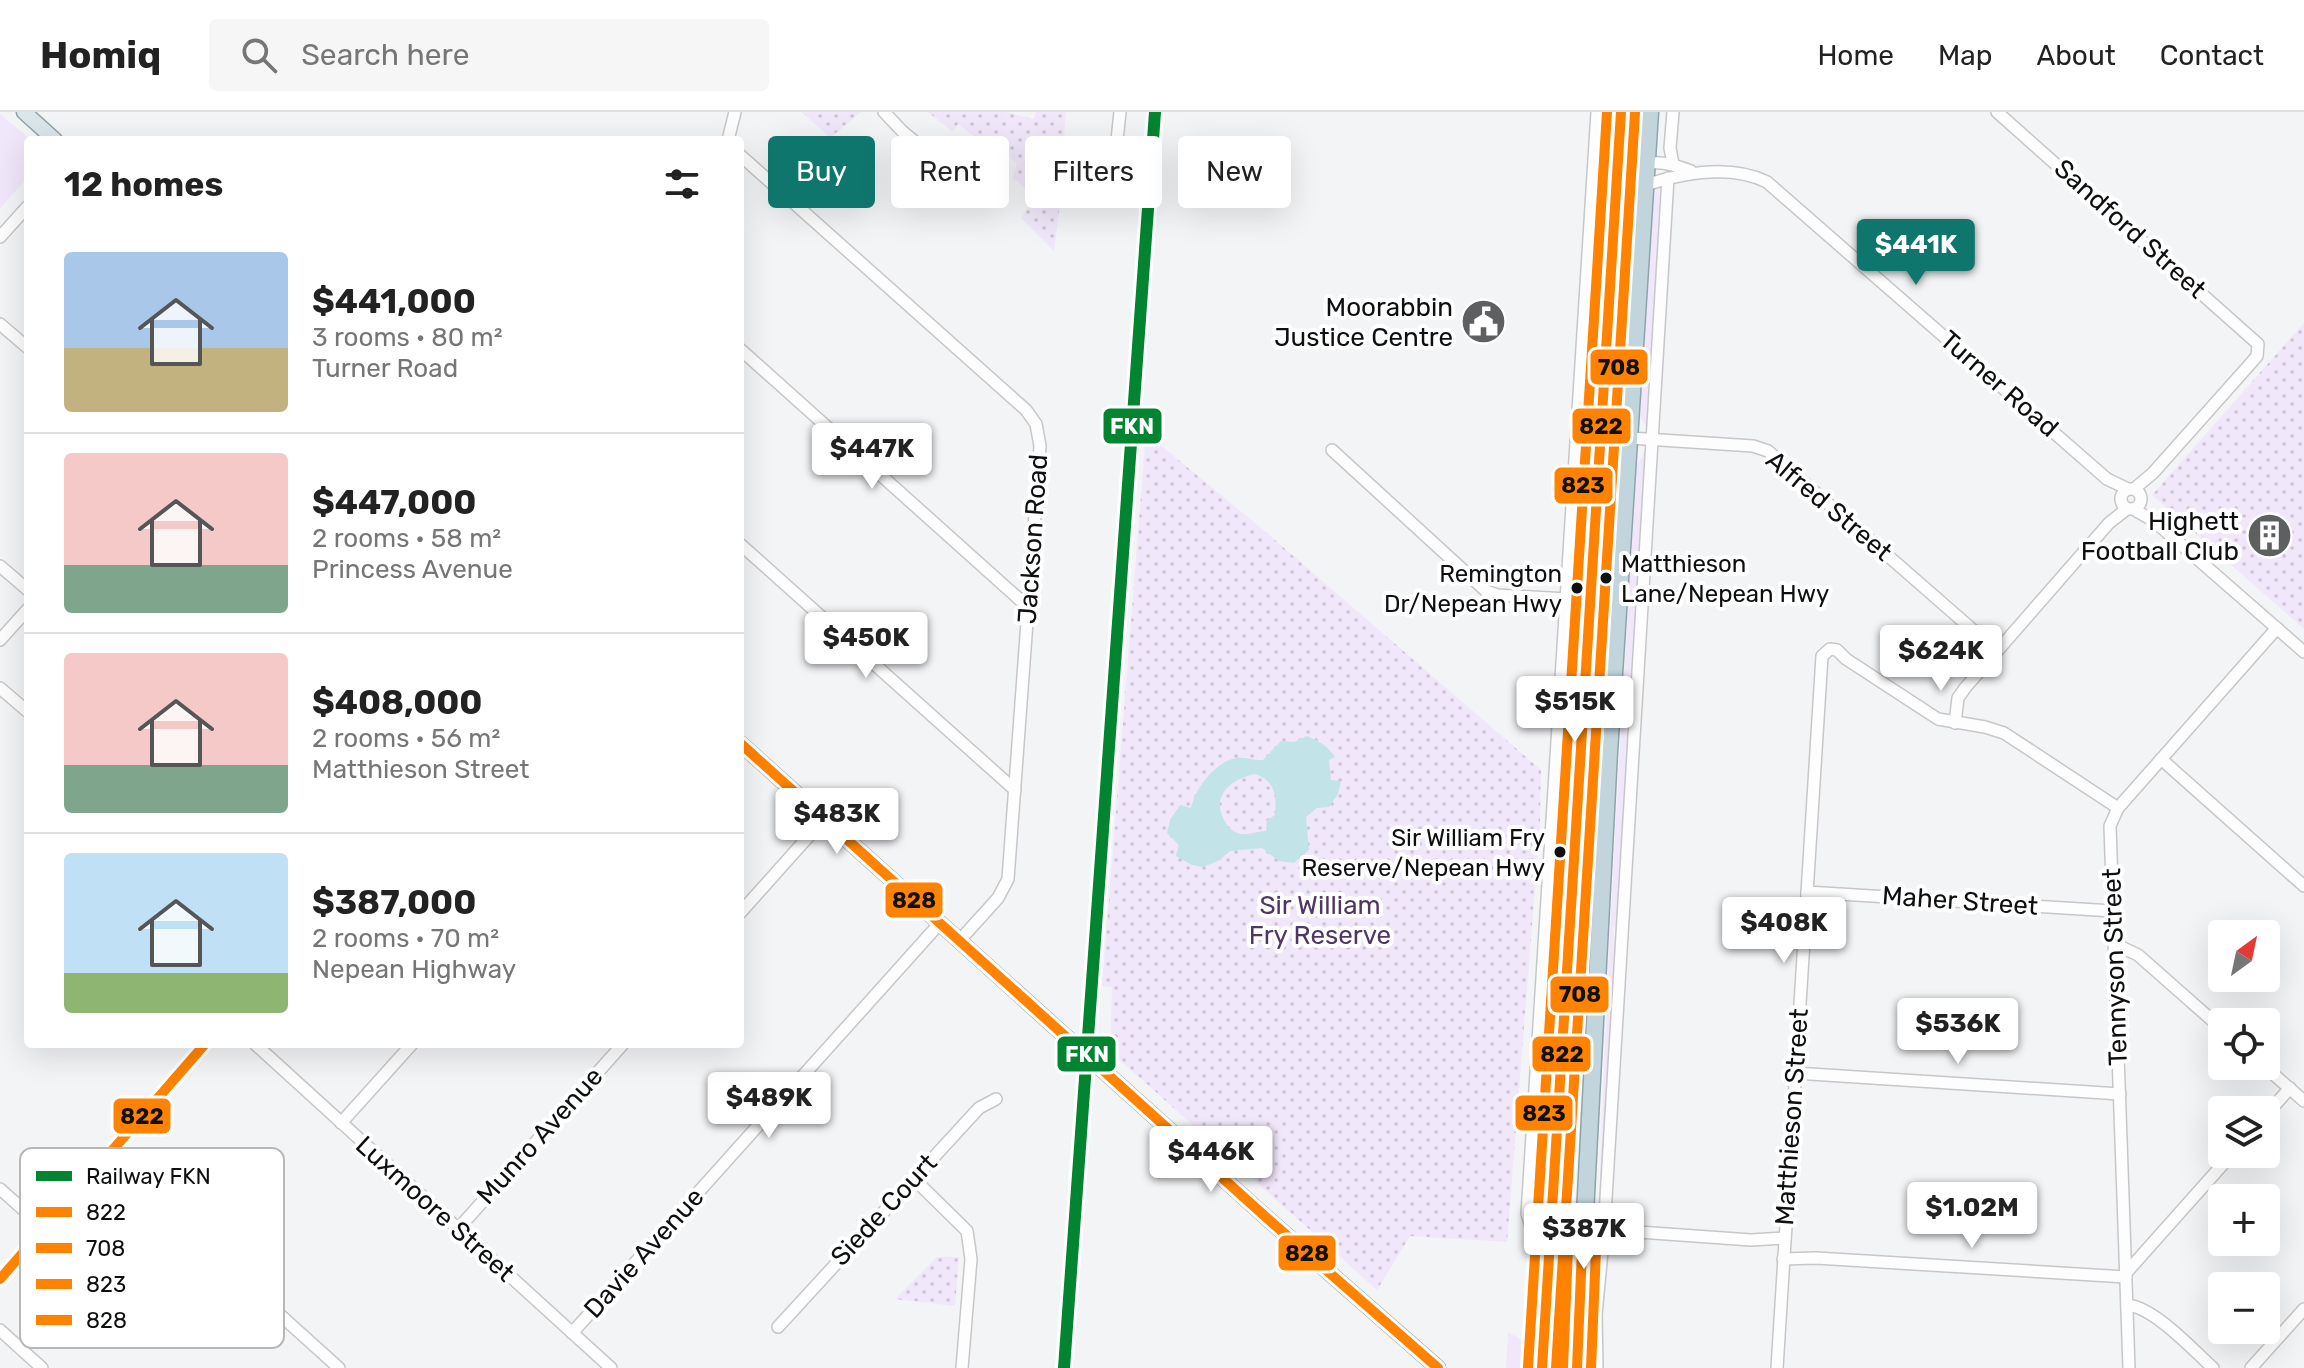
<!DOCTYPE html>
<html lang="en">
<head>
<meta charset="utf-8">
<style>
  body { margin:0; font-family:Rubik,sans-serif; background:#f6f6f6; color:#222; height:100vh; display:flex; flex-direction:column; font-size:30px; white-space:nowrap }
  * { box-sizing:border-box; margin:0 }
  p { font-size:26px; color:#767676 }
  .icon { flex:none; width:44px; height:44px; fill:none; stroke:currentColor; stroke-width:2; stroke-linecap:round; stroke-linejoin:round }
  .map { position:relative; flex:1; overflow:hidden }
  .panel { position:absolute; left:24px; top:24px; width:720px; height:912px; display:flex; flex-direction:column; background:#fff; border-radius:8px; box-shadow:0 8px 32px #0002 }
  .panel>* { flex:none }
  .guide { position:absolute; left:768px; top:24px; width:760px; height:72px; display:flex; gap:16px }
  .needle { width:52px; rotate:33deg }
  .controls { position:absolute; left:2208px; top:808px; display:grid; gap:16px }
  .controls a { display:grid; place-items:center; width:72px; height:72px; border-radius:8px; background:#fff; box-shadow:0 8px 32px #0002; font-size:40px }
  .price { position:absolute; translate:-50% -68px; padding:0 18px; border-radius:8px; background:#fff; color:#222; font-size:26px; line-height:52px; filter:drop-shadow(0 2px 4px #0008) }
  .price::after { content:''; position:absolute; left:50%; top:48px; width:24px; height:18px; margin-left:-12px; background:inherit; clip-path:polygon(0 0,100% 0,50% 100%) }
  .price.selected { background:#0f766e; color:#fff }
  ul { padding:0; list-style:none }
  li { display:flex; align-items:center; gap:24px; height:200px; padding:0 40px }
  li+li { border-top:2px solid #e0e0e0 }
  li span { display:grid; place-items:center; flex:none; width:224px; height:160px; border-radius:8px; color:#555 }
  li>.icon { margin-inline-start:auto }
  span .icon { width:96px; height:96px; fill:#fffc; stroke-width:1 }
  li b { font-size:34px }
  h2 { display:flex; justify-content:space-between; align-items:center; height:96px; padding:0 40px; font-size:34px }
  .tag { padding:0 28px; border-radius:8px; background:#fff; box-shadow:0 8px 32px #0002; font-size:28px; line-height:72px }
  .tag.selected { background:#0f766e; color:#fff }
  header { display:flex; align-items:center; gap:48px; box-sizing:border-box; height:112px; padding:0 40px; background:#fff; border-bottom:2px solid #e0e0e0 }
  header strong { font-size:38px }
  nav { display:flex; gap:44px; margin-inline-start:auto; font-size:28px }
  .search { width:560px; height:72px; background:#f6f6f6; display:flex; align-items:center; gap:20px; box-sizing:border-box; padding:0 28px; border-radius:8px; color:#767676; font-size:30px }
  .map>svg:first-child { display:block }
</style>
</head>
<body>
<header>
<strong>Homiq</strong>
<div class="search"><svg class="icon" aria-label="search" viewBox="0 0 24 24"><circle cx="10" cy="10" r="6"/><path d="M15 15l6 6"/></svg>Search here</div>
<nav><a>Home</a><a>Map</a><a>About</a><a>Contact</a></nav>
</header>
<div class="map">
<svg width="2304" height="1256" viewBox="0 0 2304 1256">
  <defs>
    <pattern id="park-dots" width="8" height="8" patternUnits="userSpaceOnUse" patternTransform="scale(2)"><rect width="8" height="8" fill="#f1e7fa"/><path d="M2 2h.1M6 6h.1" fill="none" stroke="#cdc5d5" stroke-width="1.8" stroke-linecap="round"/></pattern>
  </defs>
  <rect width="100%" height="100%" fill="#f3f4f6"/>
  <!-- grass -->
  <g fill="#f1e7fa">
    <polygon points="0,2 31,28 28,28 28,65 0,96"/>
    <polygon points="1660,72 1648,311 1646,314 1640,305 1654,84"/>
    <polygon points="1594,107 1602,131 1602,145 1567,673 1563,672 1561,662 1595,148"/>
    <path d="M1645,339L1617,812L1613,816L1615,833L1602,1065H1600C1608,827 1622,590 1637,353Z"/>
    <polygon points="1558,683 1563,689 1565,698 1538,1112 1534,1112 1532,1103"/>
    <polygon points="1595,686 1579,1016 1573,1049 1568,1048 1585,696 1590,695"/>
    <path d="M1508,1221C1526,1227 1532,1238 1529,1256H1506Z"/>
  </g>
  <!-- park -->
  <g fill="url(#park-dots)">
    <polygon points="802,0 861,0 830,26"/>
    <polygon points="928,0 1005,0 1034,7 1036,0 1066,0 1063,36 1053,36 1037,65 1041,78 1061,85 1054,139 1021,106 1031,92 1031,81 1013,66 1017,51 991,32 987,34 958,12 953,20"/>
    <polygon points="2304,211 2304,517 2152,383"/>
    <polygon points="1146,321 1261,416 1541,658 1540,712 1507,1130 1410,1124 1377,1178 1110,939 1112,875 1102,874"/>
    <polygon points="937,1145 959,1145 955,1194 895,1187"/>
  </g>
  <!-- water -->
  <path fill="#c2e3e8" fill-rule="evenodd" d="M1307,624C1319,629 1328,634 1335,645L1329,648L1331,668L1341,669L1338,682L1329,695L1317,696L1306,705L1309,738L1294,751L1279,749L1262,736L1230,739L1220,748L1203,755L1192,753L1176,744L1179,733L1167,721L1170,708L1180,693L1191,696C1195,676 1216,649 1237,646C1247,645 1254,649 1263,648L1281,629L1294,630ZM1255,662C1275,669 1277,683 1275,703L1267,708L1266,719C1259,719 1248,723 1241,722C1235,721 1228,716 1226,711C1209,686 1230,667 1255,662Z"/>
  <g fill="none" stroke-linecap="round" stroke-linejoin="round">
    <defs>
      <g id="minor">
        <polyline points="884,0 903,20 981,84"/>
        <polyline points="1997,0 2258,232 2257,244 2251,251 2153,361 2134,377"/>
        <polyline points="1597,11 1611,0"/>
        <polyline points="728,28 735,0"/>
        <polyline points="740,43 1026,298 1036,312 1040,334 1008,767 998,786 960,828"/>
        <polyline points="1673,52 1670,36 1673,0"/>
        <circle cx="1108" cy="68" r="14"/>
        <polyline points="1114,56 1120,0"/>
        <path d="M1617,62C1649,49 1658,46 1691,59"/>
        <path d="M1646,73C1683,61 1730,52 1767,70L2107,367L2128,377"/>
        <polyline points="1591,97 1613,122"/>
        <polyline points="0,125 28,94"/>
        <polyline points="0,212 28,236"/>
        <polyline points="740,237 1028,495"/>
        <polyline points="1630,326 1753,334 1768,339 1997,539"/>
        <polyline points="1332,338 1486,479 1497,483 1567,487"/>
        <circle cx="2131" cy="387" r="10"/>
        <polyline points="2133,397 2154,409 2304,540"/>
        <polyline points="740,432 1015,678"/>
        <polyline points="0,454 28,478"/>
        <polyline points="0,528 28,497"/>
        <polyline points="0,576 28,600"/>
        <polyline points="1955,611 1958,586 1965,576 2109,411 2127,397"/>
        <polyline points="2161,647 2304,774"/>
        <polyline points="1807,780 2113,799"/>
        <polyline points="740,801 824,707"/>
        <polyline points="2115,832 2138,843 2222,917"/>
        <polyline points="255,932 611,1256"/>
        <polyline points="2264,954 2304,989"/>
        <polyline points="1795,961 2120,982"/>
        <polyline points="2266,1003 2290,976"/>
        <polyline points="341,1011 412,932"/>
        <polyline points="106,1046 339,1256"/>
        <polyline points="913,1066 967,1119 971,1147 962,1256"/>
        <polyline points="0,1077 45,1117"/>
        <polyline points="1583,1116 1751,1128 1785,1126"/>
        <polyline points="458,1117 623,932"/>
        <polyline points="1549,1139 1534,1123 1527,1102 1597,0"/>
        <polyline points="1783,1147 1816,1146 2126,1165"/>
        <polyline points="2126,1161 2232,1042"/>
        <polyline points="0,1167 205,932"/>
        <path d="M2127,1193C2154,1195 2193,1238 2213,1256"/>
        <polyline points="778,1215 979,996 996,987"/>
        <polyline points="0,1218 42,1256"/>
        <polyline points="572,1221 940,811"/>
        <polyline points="1597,1256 1596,1202 1604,1119 1668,66"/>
        <polyline points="1777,1256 1822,544 1830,537 1837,538 1846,547 1938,607 1985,615 2004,621 2118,696"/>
        <polyline points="2129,1256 2110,714 2118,696 2277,516"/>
        <polyline points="2251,1256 2304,1197"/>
      </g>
      <g id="major">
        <polyline points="24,0 55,28"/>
        <polyline points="740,631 1268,1107 1438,1256"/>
      </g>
      <g id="highway">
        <polyline points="1542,1256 1621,0"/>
        <polyline points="1577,1256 1609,640 1650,0"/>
      </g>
    </defs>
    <!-- minor casing -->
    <use href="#minor" stroke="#c7c7c9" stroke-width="14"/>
    <!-- major casing -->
    <use href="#major" stroke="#8ea3ab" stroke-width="17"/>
    <!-- highway casing -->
    <use href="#highway" stroke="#8ea3ab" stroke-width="19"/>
    <!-- minor -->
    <use href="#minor" stroke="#fdfdfe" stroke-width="11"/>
    <!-- major -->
    <use href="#major" stroke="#dbe6ea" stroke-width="14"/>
    <!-- highway -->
    <use href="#highway" stroke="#c3d5dc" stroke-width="16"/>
    <defs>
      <g id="bus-1">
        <polyline points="0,1167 205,932"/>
        <polyline points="1542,1256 1621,0"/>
        <polyline points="1577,1256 1583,1114"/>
      </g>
      <g id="bus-2">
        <polyline points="1556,1256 1635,1"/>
        <polyline points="1591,1256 1597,1115"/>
      </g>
      <g id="bus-3">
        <polyline points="1528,1255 1607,0"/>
        <polyline points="1563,1255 1569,1113"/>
      </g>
      <polyline id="bus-4" points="740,631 1268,1107 1438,1256"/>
    </defs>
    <!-- bus-1 casing -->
    <use href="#bus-1" stroke="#fff" stroke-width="16"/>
    <!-- bus-2 casing -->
    <use href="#bus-2" stroke="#fff" stroke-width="16"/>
    <!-- bus-3 casing -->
    <use href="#bus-3" stroke="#fff" stroke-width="16"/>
    <!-- bus-4 casing -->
    <use href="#bus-4" stroke="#fff" stroke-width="16"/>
    <!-- bus-1 -->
    <use href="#bus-1" stroke="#ff8200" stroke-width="10"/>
    <!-- bus-2 -->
    <use href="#bus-2" stroke="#ff8200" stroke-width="10"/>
    <!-- bus-3 -->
    <use href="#bus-3" stroke="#ff8200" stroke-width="10"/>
    <!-- bus-4 -->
    <use href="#bus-4" stroke="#ff8200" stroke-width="10"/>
    <defs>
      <polyline id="rail-1" points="1064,1256 1155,0"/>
    </defs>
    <!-- rail-1 casing -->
    <use href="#rail-1" stroke="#fff" stroke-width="18"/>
    <!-- rail-1 -->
    <use href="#rail-1" stroke="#028430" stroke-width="12"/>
  </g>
  <!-- icons -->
  <defs>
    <symbol id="civic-disc" viewBox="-11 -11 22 22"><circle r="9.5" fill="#5e5f60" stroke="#fff"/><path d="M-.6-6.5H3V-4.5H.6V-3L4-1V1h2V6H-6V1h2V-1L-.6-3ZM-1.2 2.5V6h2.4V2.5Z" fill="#fff"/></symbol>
    <symbol id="building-disc" viewBox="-11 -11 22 22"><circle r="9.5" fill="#5e5f60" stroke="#fff"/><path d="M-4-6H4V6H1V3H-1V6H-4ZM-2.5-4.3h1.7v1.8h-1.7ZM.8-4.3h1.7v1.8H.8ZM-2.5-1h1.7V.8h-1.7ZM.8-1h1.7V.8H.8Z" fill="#fff"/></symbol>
  </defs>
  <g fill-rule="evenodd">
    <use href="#civic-disc" x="1458" y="184" width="51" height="51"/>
    <use href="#building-disc" x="2244" y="398" width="51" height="51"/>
  </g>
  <!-- markers -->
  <g fill="#0e0f10" stroke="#fff" stroke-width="3">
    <circle cx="1606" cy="466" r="7"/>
    <circle cx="1577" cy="476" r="7"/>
    <circle cx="1560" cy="740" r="7"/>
  </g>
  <g text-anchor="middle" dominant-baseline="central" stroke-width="8" stroke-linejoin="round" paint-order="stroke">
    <!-- bus labels -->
    <g font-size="24" fill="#0e0f10" stroke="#fff" text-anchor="end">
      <text x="1621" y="452" text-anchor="start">Matthieson<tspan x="1621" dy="30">Lane/Nepean Hwy</tspan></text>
      <text x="1562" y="462">Remington<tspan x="1562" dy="30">Dr/Nepean Hwy</tspan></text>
      <text x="1545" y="726">Sir William Fry<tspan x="1545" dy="30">Reserve/Nepean Hwy</tspan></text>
    </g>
    <!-- street labels -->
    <g font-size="26" fill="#0e0f10" stroke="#fff">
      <text transform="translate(2130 117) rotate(42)">Sandford Street</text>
      <text transform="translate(1999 272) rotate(41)">Turner Road</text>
      <text transform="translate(1829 394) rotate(40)">Alfred Street</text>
      <text transform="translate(1033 427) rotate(-86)">Jackson Road</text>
      <text transform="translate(1960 789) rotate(4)">Maher Street</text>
      <text transform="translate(2115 855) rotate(-92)">Tennyson Street</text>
      <text transform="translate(1792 1005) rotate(-86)">Matthieson Street</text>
      <text transform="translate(540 1024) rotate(-48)">Munro Avenue</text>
      <text transform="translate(435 1097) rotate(42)">Luxmoore Street</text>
      <text transform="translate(884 1098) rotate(-47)">Siede Court</text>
      <text transform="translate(644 1141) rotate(-48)">Davie Avenue</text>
    </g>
    <!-- poi labels -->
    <g font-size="26" fill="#0e0f10" stroke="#fff" text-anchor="end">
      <text x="1453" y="195">Moorabbin<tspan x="1453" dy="30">Justice Centre</tspan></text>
      <text x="2239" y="409">Highett<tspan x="2239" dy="30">Football Club</tspan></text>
    </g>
    <!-- park labels -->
    <g font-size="26" fill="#503662" stroke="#fff">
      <text x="1320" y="793">Sir William<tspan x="1320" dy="30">Fry Reserve</tspan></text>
    </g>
  </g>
  <!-- legend -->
  <rect x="20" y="1036" width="264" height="200" rx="12" fill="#fff" stroke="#b7b7b7" stroke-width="2"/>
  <rect x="36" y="1059" width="36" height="10" fill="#028430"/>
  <rect x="36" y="1095" width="36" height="10" fill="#ff8200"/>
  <rect x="36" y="1131" width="36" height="10" fill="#ff8200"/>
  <rect x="36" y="1167" width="36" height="10" fill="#ff8200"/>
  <rect x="36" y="1203" width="36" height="10" fill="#ff8200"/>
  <g font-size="22" fill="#0e0f10">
    <text x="86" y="1072">Railway FKN</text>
    <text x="86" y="1108">822</text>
    <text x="86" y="1144">708</text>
    <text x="86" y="1180">823</text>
    <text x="86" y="1216">828</text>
  </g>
  <g stroke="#fff" stroke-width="3">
    <rect x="1589" y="236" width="60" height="38" rx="8" fill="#ff8200"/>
    <rect x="1102" y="295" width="61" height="38" rx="8" fill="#028430"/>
    <rect x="1571" y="295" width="61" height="38" rx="8" fill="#ff8200"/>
    <rect x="1553" y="354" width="61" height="39" rx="8" fill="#ff8200"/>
    <rect x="884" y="769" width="60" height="38" rx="8" fill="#ff8200"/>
    <rect x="1549" y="863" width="61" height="39" rx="8" fill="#ff8200"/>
    <rect x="1056" y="923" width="61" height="38" rx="8" fill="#028430"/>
    <rect x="1531" y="923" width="61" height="38" rx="8" fill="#ff8200"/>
    <rect x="1514" y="982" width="60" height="38" rx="8" fill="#ff8200"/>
    <rect x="112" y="985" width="60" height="38" rx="8" fill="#ff8200"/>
    <rect x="1277" y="1122" width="60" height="38" rx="8" fill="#ff8200"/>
  </g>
  <g font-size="22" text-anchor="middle" font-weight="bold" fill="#fff">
    <text x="1132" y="322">FKN</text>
    <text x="1087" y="950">FKN</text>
  </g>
  <g font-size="22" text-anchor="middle" font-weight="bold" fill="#111">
    <text x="1619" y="263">708</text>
    <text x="1601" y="322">822</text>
    <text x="1583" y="381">823</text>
    <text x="914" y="796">828</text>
    <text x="1580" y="890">708</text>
    <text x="1562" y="950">822</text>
    <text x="1544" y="1009">823</text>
    <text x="142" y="1012">822</text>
    <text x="1307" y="1149">828</text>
  </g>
</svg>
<div class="controls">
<a><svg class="needle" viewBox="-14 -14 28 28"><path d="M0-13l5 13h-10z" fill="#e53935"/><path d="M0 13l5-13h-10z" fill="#767676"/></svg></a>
<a><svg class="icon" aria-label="locate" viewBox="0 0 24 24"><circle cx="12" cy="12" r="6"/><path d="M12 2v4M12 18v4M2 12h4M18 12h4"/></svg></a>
<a><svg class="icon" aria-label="layers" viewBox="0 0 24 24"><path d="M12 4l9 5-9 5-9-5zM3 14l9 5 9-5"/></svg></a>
<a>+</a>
<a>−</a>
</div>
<b class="price selected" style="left:1916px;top:175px">$441K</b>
<b class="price" style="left:872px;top:379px">$447K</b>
<b class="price" style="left:866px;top:568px">$450K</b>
<b class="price" style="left:1941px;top:581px">$624K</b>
<b class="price" style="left:1575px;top:632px">$515K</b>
<b class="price" style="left:837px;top:744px">$483K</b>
<b class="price" style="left:1784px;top:853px">$408K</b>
<b class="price" style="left:1958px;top:954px">$536K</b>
<b class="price" style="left:769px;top:1028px">$489K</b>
<b class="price" style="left:1211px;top:1082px">$446K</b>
<b class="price" style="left:1972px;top:1138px">$1.02M</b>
<b class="price" style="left:1584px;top:1159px">$387K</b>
<div class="guide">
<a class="tag selected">Buy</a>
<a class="tag">Rent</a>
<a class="tag">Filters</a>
<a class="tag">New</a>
</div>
<section class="panel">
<h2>12 homes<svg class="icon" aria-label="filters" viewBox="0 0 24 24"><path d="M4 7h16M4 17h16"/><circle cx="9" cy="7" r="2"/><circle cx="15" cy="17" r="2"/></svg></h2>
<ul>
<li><span style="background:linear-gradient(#a9c7e8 60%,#c2b280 0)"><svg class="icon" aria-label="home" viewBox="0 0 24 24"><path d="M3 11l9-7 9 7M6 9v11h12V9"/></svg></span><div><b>$441,000</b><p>3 rooms · 80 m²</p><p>Turner Road</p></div></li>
<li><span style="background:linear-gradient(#f6c9c9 70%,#7fa58c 0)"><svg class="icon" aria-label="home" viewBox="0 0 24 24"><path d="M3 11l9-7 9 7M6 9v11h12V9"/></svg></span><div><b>$447,000</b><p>2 rooms · 58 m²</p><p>Princess Avenue</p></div></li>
<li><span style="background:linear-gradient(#f6c9c9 70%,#7fa58c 0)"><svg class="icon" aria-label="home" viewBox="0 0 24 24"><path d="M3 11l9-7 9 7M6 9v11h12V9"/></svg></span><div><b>$408,000</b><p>2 rooms · 56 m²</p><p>Matthieson Street</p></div></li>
<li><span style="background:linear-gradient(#bfe0f5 75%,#8fb573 0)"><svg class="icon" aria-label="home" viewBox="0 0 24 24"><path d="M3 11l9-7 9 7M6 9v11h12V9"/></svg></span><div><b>$387,000</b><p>2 rooms · 70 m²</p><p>Nepean Highway</p></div></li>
</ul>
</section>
</div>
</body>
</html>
